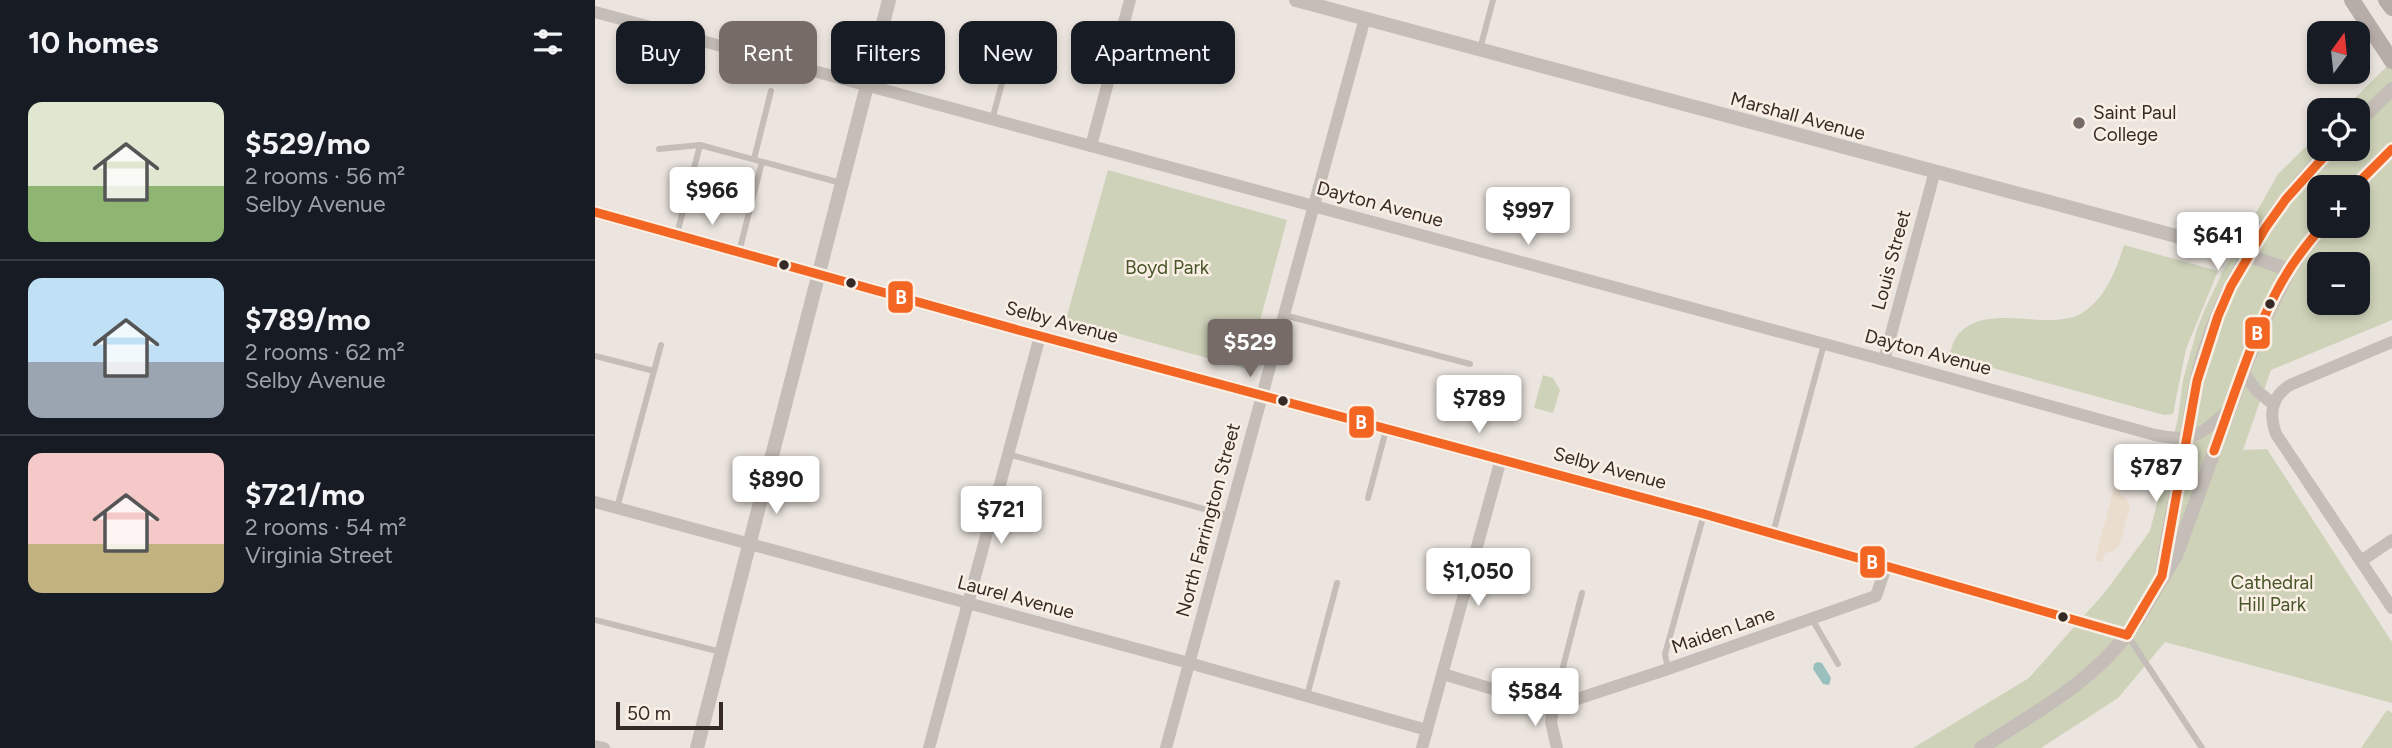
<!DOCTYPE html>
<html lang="en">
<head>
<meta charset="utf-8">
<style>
  body { margin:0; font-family:Figtree,sans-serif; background:#20242c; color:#f1f3f6; height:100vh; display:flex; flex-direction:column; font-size:26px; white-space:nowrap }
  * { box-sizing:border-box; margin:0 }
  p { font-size:23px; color:#9ea1a6 }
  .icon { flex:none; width:38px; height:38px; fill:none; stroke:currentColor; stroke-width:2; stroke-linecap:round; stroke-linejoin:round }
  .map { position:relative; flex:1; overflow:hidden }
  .drawer { display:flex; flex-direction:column; background:#171b24; width:595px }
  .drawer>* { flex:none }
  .hud { position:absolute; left:21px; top:21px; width:665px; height:63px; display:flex; gap:14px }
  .needle { width:46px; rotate:15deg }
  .buttons { position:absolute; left:1712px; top:21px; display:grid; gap:14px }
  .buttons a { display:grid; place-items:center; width:63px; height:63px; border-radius:14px; background:#171b24; box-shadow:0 4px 10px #0003; font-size:35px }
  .scale { position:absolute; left:21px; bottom:18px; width:107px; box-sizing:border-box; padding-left:7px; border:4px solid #362a26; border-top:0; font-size:19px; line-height:24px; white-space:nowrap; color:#362a26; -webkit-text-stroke:5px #faefe5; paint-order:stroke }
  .price { position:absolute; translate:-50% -60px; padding:0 16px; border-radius:7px; background:#fff; color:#222; font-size:23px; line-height:46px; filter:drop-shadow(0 2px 4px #0008) }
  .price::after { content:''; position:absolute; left:50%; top:42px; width:21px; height:16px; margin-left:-10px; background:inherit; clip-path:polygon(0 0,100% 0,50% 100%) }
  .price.active { background:#766b67; color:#fff }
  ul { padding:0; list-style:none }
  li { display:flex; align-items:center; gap:21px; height:175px; padding:0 28px }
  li+li { border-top:2px solid #363941 }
  li span { display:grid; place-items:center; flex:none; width:196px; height:140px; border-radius:14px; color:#555 }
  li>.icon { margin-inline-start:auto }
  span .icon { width:84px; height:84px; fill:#fffc; stroke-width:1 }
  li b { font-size:30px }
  h2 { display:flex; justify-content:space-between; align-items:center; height:84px; padding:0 28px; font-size:30px }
  .tag { padding:0 24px; border-radius:14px; background:#171b24; box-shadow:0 4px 10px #0003; font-size:24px; line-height:63px }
  .tag.active { background:#766b67; color:#fff }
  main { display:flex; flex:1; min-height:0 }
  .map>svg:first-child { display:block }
</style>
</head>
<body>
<main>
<section class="drawer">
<h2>10 homes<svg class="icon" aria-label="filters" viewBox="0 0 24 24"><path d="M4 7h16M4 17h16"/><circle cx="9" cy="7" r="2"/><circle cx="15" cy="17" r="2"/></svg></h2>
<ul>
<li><span style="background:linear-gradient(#dfe7d0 60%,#8fb573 0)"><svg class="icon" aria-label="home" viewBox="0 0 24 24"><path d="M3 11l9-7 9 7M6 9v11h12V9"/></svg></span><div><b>$529/mo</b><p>2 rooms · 56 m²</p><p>Selby Avenue</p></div></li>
<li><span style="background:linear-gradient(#bfe0f5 60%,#9aa5b1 0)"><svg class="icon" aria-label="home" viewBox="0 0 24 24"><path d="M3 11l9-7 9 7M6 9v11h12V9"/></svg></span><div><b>$789/mo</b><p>2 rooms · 62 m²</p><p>Selby Avenue</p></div></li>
<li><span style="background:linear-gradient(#f6c9c9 65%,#c2b280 0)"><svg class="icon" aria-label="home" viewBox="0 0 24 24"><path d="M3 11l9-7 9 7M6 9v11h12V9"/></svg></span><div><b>$721/mo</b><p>2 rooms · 54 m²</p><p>Virginia Street</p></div></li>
</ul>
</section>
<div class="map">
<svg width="1797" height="748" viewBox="0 0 1797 748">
  <rect width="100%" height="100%" fill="#ece5df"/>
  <!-- green -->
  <g fill="#ced2b8" fill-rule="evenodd">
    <path d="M1797,61V320L1676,370L1648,450L1672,449L1797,642V703L1570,642L1523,698L1446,748H1318L1434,678L1511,591L1555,531L1583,418L1588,380L1602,329L1610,309L1627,273L1683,174L1724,134V149H1762V110H1748ZM1724,187H1762V226H1724ZM1724,264H1762V303H1724Z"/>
    <polygon points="513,170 692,220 652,369 471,319"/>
    <path d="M1529,245L1623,271L1591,349L1578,414L1569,415L1354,356C1356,350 1358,341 1362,336C1390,300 1453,333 1487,313C1511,298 1521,270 1529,245Z"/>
    <polygon points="948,375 958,378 965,390 958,413 939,408"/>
    <polygon points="1792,710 1797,713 1797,748 1766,748"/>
  </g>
  <!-- plaza -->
  <polygon fill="#ebddcd" points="1520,484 1526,486 1525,494 1531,498 1535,506 1524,547 1517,552 1510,553 1507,562 1500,560"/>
  <!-- water -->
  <polygon fill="#9ac0be" points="1222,662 1227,663 1236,678 1234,685 1228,684 1218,669 1219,664"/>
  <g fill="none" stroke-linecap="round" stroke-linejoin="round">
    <!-- service -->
    <g stroke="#c5bdb7" stroke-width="6">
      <polyline points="885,49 898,0"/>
      <polyline points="397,120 421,31"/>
      <polyline points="64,149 105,145"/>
      <polyline points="159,159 176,91"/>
      <polyline points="82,234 105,145 246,183"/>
      <polyline points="144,252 167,162"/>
      <polyline points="689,315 875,364"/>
      <polyline points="0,356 59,371"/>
      <polyline points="413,454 634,516"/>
      <polyline points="773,498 791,430"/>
      <polyline points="22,508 66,345"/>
      <polyline points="1178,533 1229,344"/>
      <polyline points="1217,619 1243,664"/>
      <polyline points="0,620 126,652"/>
      <polyline points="1533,636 1607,748"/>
      <polyline points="1073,669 1070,654 1109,514"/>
      <polyline points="712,696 742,583"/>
      <polyline points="958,706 987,593"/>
    </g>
    <!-- minor -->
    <g stroke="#c5bdb7" stroke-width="12">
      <path d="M0,12L1289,360L1560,435C1599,443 1607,434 1634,409"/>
      <polyline points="496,146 535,0"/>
      <path d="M1797,342L1695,385C1676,397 1674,414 1681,434L1797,608"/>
      <polyline points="1289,360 1340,171"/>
      <polyline points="1648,372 1661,390 1678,404"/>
      <polyline points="0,502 594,663 832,730"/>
      <polyline points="1766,561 1797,540"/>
      <polyline points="848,674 958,707 1073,669 1281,596 1291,567"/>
      <polyline points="958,707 956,722 962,748"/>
      <polyline points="0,746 9,748"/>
      <polyline points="334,748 445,336"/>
      <polyline points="571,748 770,18"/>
      <polyline points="827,748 906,459"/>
    </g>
    <!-- tertiary -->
    <g stroke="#c5bdb7" stroke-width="14">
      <polyline points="701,0 1652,255 1694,270"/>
      <polyline points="1762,123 1797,89"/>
      <polyline points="1759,187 1797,149"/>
      <polyline points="0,212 423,330 1109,514 1532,635"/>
      <path d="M1567,575C1571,537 1580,501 1587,465C1594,428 1597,390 1608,355C1632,277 1678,206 1736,149"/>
      <polyline points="102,748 294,0"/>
      <path d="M1386,748C1437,714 1495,684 1533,633C1551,609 1564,581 1581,556L1648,372L1668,323L1694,270L1727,226"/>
    </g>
    <!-- secondary -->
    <g stroke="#b6ada8" stroke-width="16">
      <polyline points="1757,0 1797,61"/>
      <polyline points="1791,0 1797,8"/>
    </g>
    <defs>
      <g id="bus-1">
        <polyline points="1759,187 1797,149"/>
        <polyline points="0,212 423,330 1109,514 1532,635"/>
        <path d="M1619,451C1640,394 1662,320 1694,270C1704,254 1716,240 1727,226"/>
        <polyline points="1532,635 1567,576 1602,381 1623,316 1636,286 1671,227 1691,199 1736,149"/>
      </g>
    </defs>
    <!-- bus-1 casing -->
    <use href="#bus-1" stroke="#faefe5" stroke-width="14"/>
    <!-- bus-1 -->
    <use href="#bus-1" stroke="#f26522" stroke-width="9"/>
  </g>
  <!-- markers -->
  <circle fill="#766b67" stroke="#faefe5" stroke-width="2.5" cx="1484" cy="123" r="7"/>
  <g fill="#362a26" stroke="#faefe5" stroke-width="2.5">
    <circle cx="189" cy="265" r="6"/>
    <circle cx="256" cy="283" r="6"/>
    <circle cx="1675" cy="304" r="6"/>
    <circle cx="688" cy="401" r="6"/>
    <circle cx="1468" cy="617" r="6"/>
  </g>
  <g text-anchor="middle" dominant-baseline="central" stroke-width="5" stroke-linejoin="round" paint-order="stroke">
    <!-- poi labels -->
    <g font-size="19" fill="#362a26" stroke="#faefe5" text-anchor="start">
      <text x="1498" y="112">Saint Paul<tspan x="1498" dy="22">College</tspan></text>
    </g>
    <!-- street labels -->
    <g font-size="19" fill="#362a26" stroke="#faefe5">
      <text transform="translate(1203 116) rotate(15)">Marshall Avenue</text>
      <text transform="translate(785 204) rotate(15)">Dayton Avenue</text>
      <text transform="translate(1296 260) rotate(-75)">Louis Street</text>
      <text transform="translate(467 322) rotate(15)">Selby Avenue</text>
      <text transform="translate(1333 352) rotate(15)">Dayton Avenue</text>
      <text transform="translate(1015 468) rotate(15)">Selby Avenue</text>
      <text transform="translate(613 520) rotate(-75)">North Farrington Street</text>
      <text transform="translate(421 597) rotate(15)">Laurel Avenue</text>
      <text transform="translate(1128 630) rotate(-19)">Maiden Lane</text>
    </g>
    <!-- park labels -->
    <g font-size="19" fill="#475529" stroke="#faefe5">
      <text x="572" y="267">Boyd Park</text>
      <text x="1677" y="582">Cathedral<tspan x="1677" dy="22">Hill Park</tspan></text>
    </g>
  </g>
  <g stroke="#faefe5" stroke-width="2.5">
    <rect x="292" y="280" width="27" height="34" rx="7" fill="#f26522"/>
    <rect x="1649" y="316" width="27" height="34" rx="7" fill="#f26522"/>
    <rect x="753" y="405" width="27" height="34" rx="7" fill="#f26522"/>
    <rect x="1264" y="545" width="27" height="34" rx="7" fill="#f26522"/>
  </g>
  <g font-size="19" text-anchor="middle" font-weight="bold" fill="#fff">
    <text x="306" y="304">B</text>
    <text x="1662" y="340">B</text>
    <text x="766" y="429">B</text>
    <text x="1277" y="569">B</text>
  </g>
</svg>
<div class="buttons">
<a><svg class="needle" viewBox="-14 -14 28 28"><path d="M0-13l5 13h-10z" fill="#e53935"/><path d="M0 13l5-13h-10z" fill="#9ea1a6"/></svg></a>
<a><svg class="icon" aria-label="locate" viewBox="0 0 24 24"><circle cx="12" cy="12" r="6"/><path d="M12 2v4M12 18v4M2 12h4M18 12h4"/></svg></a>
<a>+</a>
<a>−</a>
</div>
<div class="scale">50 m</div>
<b class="price" style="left:117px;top:227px">$966</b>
<b class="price" style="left:933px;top:247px">$997</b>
<b class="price" style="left:1623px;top:272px">$641</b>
<b class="price active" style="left:655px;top:379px">$529</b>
<b class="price" style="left:884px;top:435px">$789</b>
<b class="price" style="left:1561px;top:504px">$787</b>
<b class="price" style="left:181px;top:516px">$890</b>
<b class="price" style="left:406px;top:546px">$721</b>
<b class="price" style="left:883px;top:608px">$1,050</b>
<b class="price" style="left:940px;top:728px">$584</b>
<div class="hud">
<a class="tag">Buy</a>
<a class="tag active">Rent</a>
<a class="tag">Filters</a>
<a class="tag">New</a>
<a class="tag">Apartment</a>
</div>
</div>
</main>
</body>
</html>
